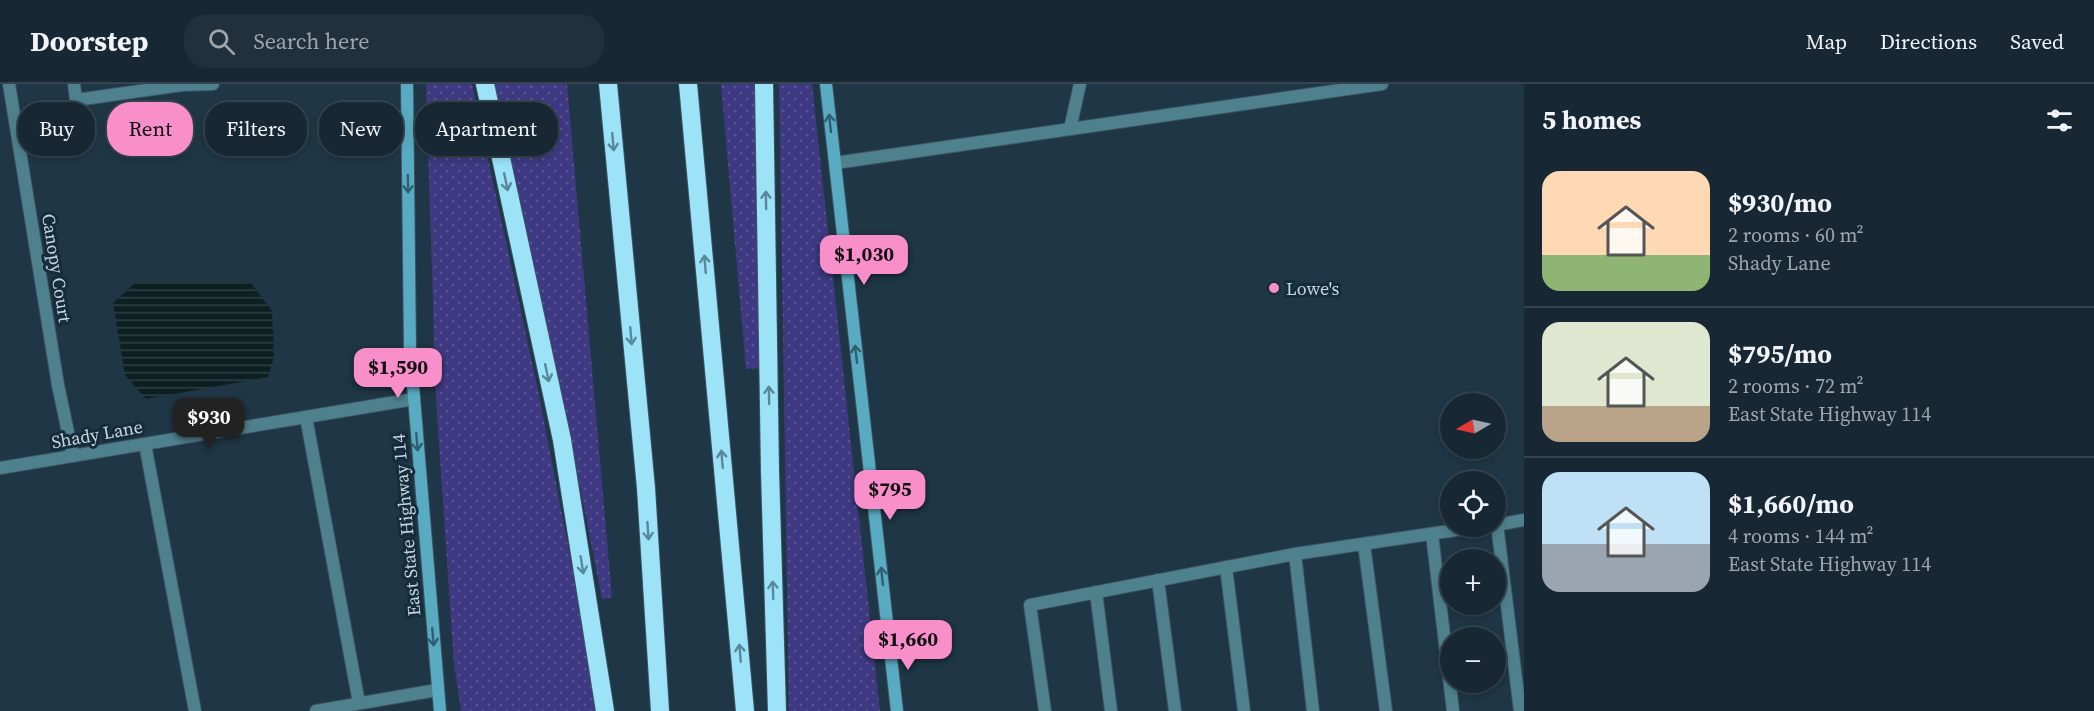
<!DOCTYPE html>
<html lang="en">
<head>
<meta charset="utf-8">
<style>
  body { margin:0; font-family:"Source Serif 4",serif; background:#20303c; color:#f1f3f6; height:100vh; display:flex; flex-direction:column; font-size:22px; white-space:nowrap }
  * { box-sizing:border-box; margin:0 }
  p { font-size:20px; color:#9ea6ac }
  .icon { flex:none; width:33px; height:33px; fill:none; stroke:currentColor; stroke-width:2; stroke-linecap:round; stroke-linejoin:round }
  .map { position:relative; flex:1; overflow:hidden }
  .side { display:flex; flex-direction:column; background:#172834; width:570px }
  .side>* { flex:none }
  .top-card { position:absolute; left:18px; top:18px; width:570px; height:54px; display:flex; gap:12px }
  .needle { width:39px; rotate:261deg }
  .fabs { position:absolute; left:1440px; top:309px; display:grid; gap:12px }
  .fabs a { display:grid; place-items:center; width:66px; height:66px; border-radius:50%; background:#172834; box-shadow:0 3px 9px #0003,0 0 0 2px #36444f; font-size:30px }
  .price { position:absolute; translate:-50% -51px; padding:0 14px; border-radius:12px; background:#f98fca; color:#111; font-size:20px; line-height:39px; filter:drop-shadow(0 2px 3px #0008) }
  .price::after { content:''; position:absolute; left:50%; top:36px; width:18px; height:14px; margin-left:-9px; background:inherit; clip-path:polygon(0 0,100% 0,50% 100%) }
  .price.active { background:#222; color:#fff }
  ul { padding:0; list-style:none }
  li { display:flex; align-items:center; gap:18px; height:150px; padding:0 18px }
  li+li { border-top:2px solid #36444f }
  li span { display:grid; place-items:center; flex:none; width:168px; height:120px; border-radius:18px; color:#555 }
  li>.icon { margin-inline-start:auto }
  span .icon { width:72px; height:72px; fill:#fffc; stroke-width:1 }
  li b { font-size:26px }
  h2 { display:flex; justify-content:space-between; align-items:center; height:72px; padding:0 18px; font-size:26px }
  .chip { padding:0 21px; border-radius:24px; background:#172834; box-shadow:0 3px 9px #0003,0 0 0 2px #36444f; font-size:21px; line-height:54px }
  .chip.active { background:#f98fca; color:#111 }
  header { display:flex; align-items:center; gap:36px; box-sizing:border-box; height:84px; padding:0 30px; background:#172834; border-bottom:2px solid #36444f }
  header strong { font-size:28px }
  nav { display:flex; gap:33px; margin-inline-start:auto; font-size:21px }
  .search { width:420px; height:54px; background:#20303c; display:flex; align-items:center; gap:15px; box-sizing:border-box; padding:0 21px; border-radius:24px; color:#9ea6ac; font-size:22px }
  main { display:flex; flex:1; min-height:0 }
  .map>svg:first-child { display:block }
</style>
</head>
<body>
<header>
<strong>Doorstep</strong>
<div class="search"><svg class="icon" aria-label="search" viewBox="0 0 24 24"><circle cx="10" cy="10" r="6"/><path d="M15 15l6 6"/></svg>Search here</div>
<nav><a>Map</a><a>Directions</a><a>Saved</a></nav>
</header>
<main>
<div class="map">
<svg width="1524" height="627" viewBox="0 0 1524 627">
  <defs>
    <pattern id="grass-dots" width="8" height="8" patternUnits="userSpaceOnUse" patternTransform="scale(1.5)"><rect width="8" height="8" fill="#3e3982"/><path d="M2 2h.1M6 6h.1" fill="none" stroke="#585593" stroke-width="1.8" stroke-linecap="round"/></pattern>
    <pattern id="water-rules" width="6" height="5" patternUnits="userSpaceOnUse" patternTransform="scale(1.5)"><rect width="6" height="5" fill="#0d2021"/><path d="M0 2.5h6" fill="none" stroke="#2f4041"/></pattern>
  </defs>
  <rect width="100%" height="100%" fill="#1f3646"/>
  <!-- grass -->
  <g fill="url(#grass-dots)">
    <polygon points="426,0 472,0 539,311 588,566 597,627 461,627 454,580 436,315"/>
    <polygon points="492,0 567,0 612,513 602,515 560,302"/>
    <polygon points="721,0 756,0 760,284 746,285"/>
    <polygon points="779,0 812,0 880,627 789,627"/>
  </g>
  <!-- water -->
  <polygon fill="url(#water-rules)" points="136,198 251,199 272,227 274,273 268,293 146,315 125,291 113,219"/>
  <g fill="none" stroke-linecap="round" stroke-linejoin="round">
    <defs>
      <g id="service">
        <polyline points="74,0 76,16 182,1 213,0"/>
        <polyline points="1070,45 1080,0"/>
        <polyline points="835,79 1382,0"/>
        <polyline points="306,333 359,619"/>
        <polyline points="145,360 195,627"/>
        <polyline points="1497,440 1520,627"/>
        <polyline points="1496,441 1524,436"/>
        <polyline points="1432,450 1453,627"/>
        <polyline points="1364,460 1386,627"/>
        <polyline points="1226,483 1244,627"/>
        <polyline points="1158,496 1175,627"/>
        <polyline points="1096,508 1111,627"/>
        <polyline points="316,627 437,606"/>
        <polyline points="1045,627 1030,521 1295,470"/>
        <polyline points="1313,627 1295,470 1483,442"/>
      </g>
      <g id="minor">
        <polyline points="9,0 58,301 73,372"/>
        <polyline points="0,384 414,315"/>
      </g>
      <g id="secondary">
        <polyline points="407,0 410,265 440,627"/>
        <polyline points="826,0 897,627"/>
      </g>
      <g id="motorway">
        <polyline points="485,0 562,356 605,627"/>
        <polyline points="608,0 646,404 660,627"/>
        <polyline points="688,0 745,627"/>
        <polyline points="764,0 770,387 777,627"/>
      </g>
    </defs>
    <!-- service casing -->
    <use href="#service" stroke="#3d5362" stroke-width="14"/>
    <!-- minor casing -->
    <use href="#minor" stroke="#3d5362" stroke-width="14"/>
    <!-- secondary casing -->
    <use href="#secondary" stroke="#3d5362" stroke-width="14"/>
    <!-- motorway casing -->
    <use href="#motorway" stroke="#3d5362" stroke-width="20"/>
    <!-- service -->
    <use href="#service" stroke="#4f808e" stroke-width="12"/>
    <!-- minor -->
    <use href="#minor" stroke="#4f808e" stroke-width="12"/>
    <!-- secondary -->
    <use href="#secondary" stroke="#59abc2" stroke-width="12"/>
    <!-- motorway -->
    <use href="#motorway" stroke="#9ce3f8" stroke-width="18"/>
  </g>
  <!-- one-way arrows -->
  <defs><path id="oneway-shaft" d="M-6 0H5M1.5-3L5.5 0L1.5 3" fill="none" stroke-width="1.6" stroke-linecap="round" stroke-linejoin="round" transform="scale(1.5)"/></defs>
  <g stroke="#305f71">
    <use href="#oneway-shaft" transform="translate(830 39) rotate(-96)"/>
    <use href="#oneway-shaft" transform="translate(408 100) rotate(89)"/>
    <use href="#oneway-shaft" transform="translate(856 270) rotate(-97)"/>
    <use href="#oneway-shaft" transform="translate(417 358) rotate(85)"/>
    <use href="#oneway-shaft" transform="translate(882 492) rotate(-96)"/>
    <use href="#oneway-shaft" transform="translate(433 553) rotate(85)"/>
  </g>
  <g stroke="#58889a">
    <use href="#oneway-shaft" transform="translate(613 58) rotate(85)"/>
    <use href="#oneway-shaft" transform="translate(506 98) rotate(78)"/>
    <use href="#oneway-shaft" transform="translate(766 116) rotate(-91)"/>
    <use href="#oneway-shaft" transform="translate(705 180) rotate(-95)"/>
    <use href="#oneway-shaft" transform="translate(631 252) rotate(85)"/>
    <use href="#oneway-shaft" transform="translate(547 289) rotate(78)"/>
    <use href="#oneway-shaft" transform="translate(769 311) rotate(-91)"/>
    <use href="#oneway-shaft" transform="translate(722 375) rotate(-95)"/>
    <use href="#oneway-shaft" transform="translate(648 447) rotate(86)"/>
    <use href="#oneway-shaft" transform="translate(582 481) rotate(81)"/>
    <use href="#oneway-shaft" transform="translate(773 506) rotate(-92)"/>
    <use href="#oneway-shaft" transform="translate(740 569) rotate(-95)"/>
  </g>
  <!-- markers -->
  <circle fill="#f98fca" stroke="#142c3b" stroke-width="2" cx="1274" cy="204" r="6"/>
  <g text-anchor="middle" dominant-baseline="central" stroke-width="6" stroke-linejoin="round" paint-order="stroke">
    <!-- street labels -->
    <g font-size="18" fill="#c8d6e0" stroke="#142c3b">
      <text transform="translate(57 184) rotate(81)">Canopy Court</text>
      <text transform="translate(97 350) rotate(-10)">Shady Lane</text>
      <text transform="translate(406 441) rotate(-95)">East State Highway 114</text>
    </g>
    <!-- poi labels -->
    <g font-size="18" fill="#c8d6e0" stroke="#142c3b" text-anchor="start">
      <text x="1286" y="204">Lowe's</text>
    </g>
  </g>
</svg>
<div class="fabs">
<a><svg class="needle" viewBox="-14 -14 28 28"><path d="M0-13l5 13h-10z" fill="#e53935"/><path d="M0 13l5-13h-10z" fill="#9ea6ac"/></svg></a>
<a><svg class="icon" aria-label="locate" viewBox="0 0 24 24"><circle cx="12" cy="12" r="6"/><path d="M12 2v4M12 18v4M2 12h4M18 12h4"/></svg></a>
<a>+</a>
<a>−</a>
</div>
<b class="price" style="left:864px;top:202px">$1,030</b>
<b class="price" style="left:398px;top:315px">$1,590</b>
<b class="price active" style="left:209px;top:365px">$930</b>
<b class="price" style="left:890px;top:437px">$795</b>
<b class="price" style="left:908px;top:587px">$1,660</b>
<div class="top-card">
<a class="chip">Buy</a>
<a class="chip active">Rent</a>
<a class="chip">Filters</a>
<a class="chip">New</a>
<a class="chip">Apartment</a>
</div>
</div>
<section class="side">
<h2>5 homes<svg class="icon" aria-label="filters" viewBox="0 0 24 24"><path d="M4 7h16M4 17h16"/><circle cx="9" cy="7" r="2"/><circle cx="15" cy="17" r="2"/></svg></h2>
<ul>
<li><span style="background:linear-gradient(#ffd9b3 70%,#8fb573 0)"><svg class="icon" aria-label="home" viewBox="0 0 24 24"><path d="M3 11l9-7 9 7M6 9v11h12V9"/></svg></span><div><b>$930/mo</b><p>2 rooms · 60 m²</p><p>Shady Lane</p></div></li>
<li><span style="background:linear-gradient(#dfe7d0 70%,#b9a48a 0)"><svg class="icon" aria-label="home" viewBox="0 0 24 24"><path d="M3 11l9-7 9 7M6 9v11h12V9"/></svg></span><div><b>$795/mo</b><p>2 rooms · 72 m²</p><p>East State Highway 114</p></div></li>
<li><span style="background:linear-gradient(#bfe0f5 60%,#9aa5b1 0)"><svg class="icon" aria-label="home" viewBox="0 0 24 24"><path d="M3 11l9-7 9 7M6 9v11h12V9"/></svg></span><div><b>$1,660/mo</b><p>4 rooms · 144 m²</p><p>East State Highway 114</p></div></li>
</ul>
</section>
</main>
</body>
</html>
